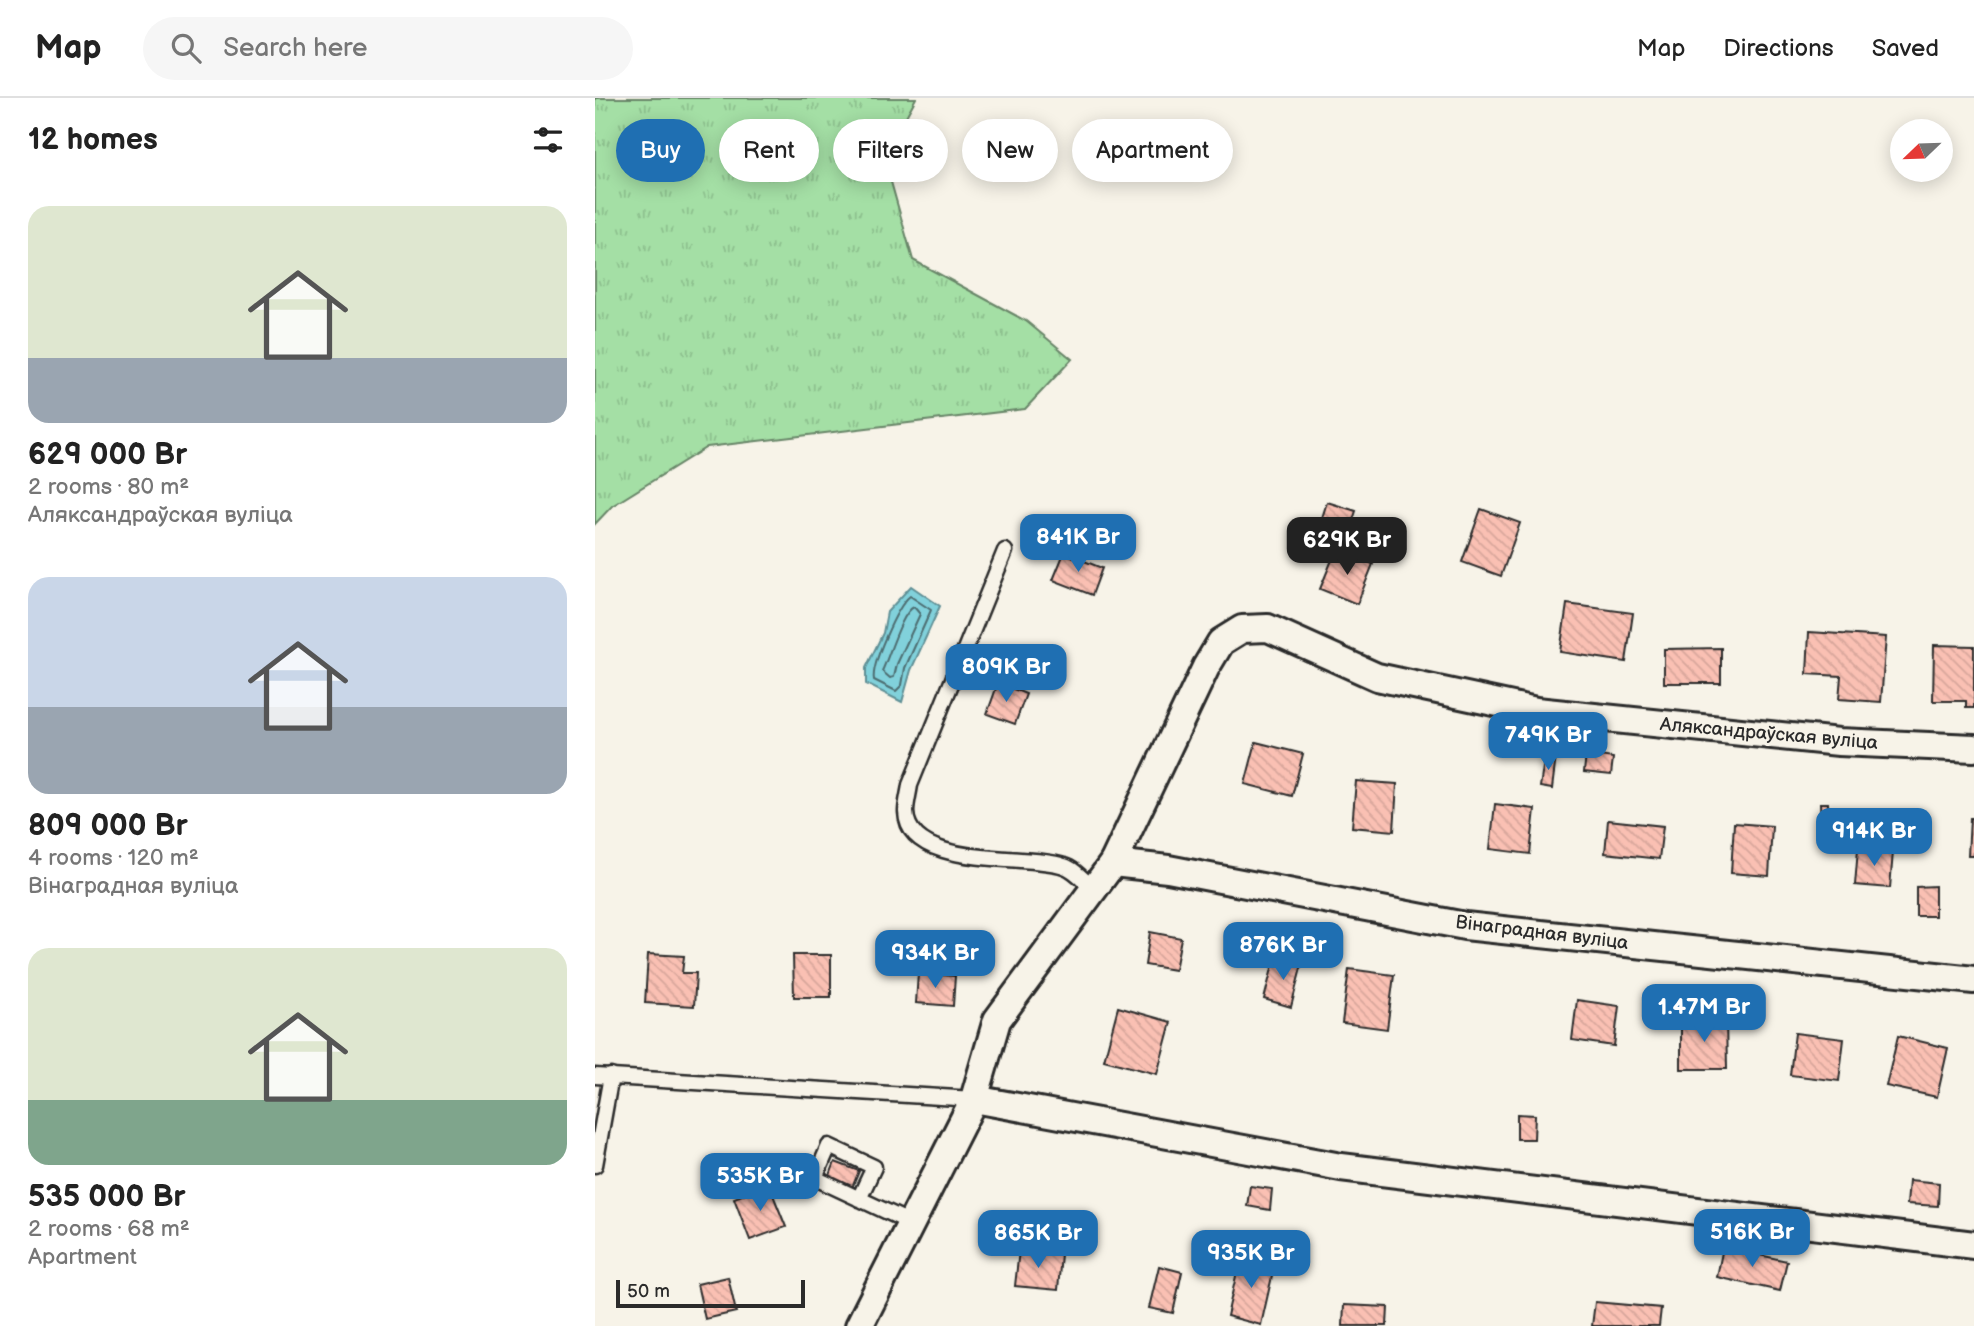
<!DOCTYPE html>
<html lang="en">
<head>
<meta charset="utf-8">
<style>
  body { margin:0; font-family:"Balsamiq Sans",sans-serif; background:#f6f6f6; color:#222; height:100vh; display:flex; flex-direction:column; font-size:26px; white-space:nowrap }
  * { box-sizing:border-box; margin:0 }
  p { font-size:23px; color:#767676 }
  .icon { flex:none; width:38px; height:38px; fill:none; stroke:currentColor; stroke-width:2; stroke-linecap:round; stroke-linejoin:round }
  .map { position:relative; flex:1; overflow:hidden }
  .side { display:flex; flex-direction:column; background:#fff; width:595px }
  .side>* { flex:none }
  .top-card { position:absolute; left:21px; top:21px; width:665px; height:63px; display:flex; gap:14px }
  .needle { width:46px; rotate:247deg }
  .tools { position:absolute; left:1295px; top:21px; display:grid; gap:14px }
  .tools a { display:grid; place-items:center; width:63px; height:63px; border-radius:50%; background:#fff; box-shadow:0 4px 18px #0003; font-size:35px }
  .scale { position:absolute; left:21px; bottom:18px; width:189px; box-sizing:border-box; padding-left:7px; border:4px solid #2b2b2b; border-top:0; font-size:19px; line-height:24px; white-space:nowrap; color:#2b2b2b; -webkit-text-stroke:5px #f7f3e8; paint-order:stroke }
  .price { position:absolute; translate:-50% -60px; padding:0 16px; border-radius:14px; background:#1f6fb2; color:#fff; font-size:23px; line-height:46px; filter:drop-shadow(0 2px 4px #0008) }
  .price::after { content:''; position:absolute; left:50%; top:42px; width:21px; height:16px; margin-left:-10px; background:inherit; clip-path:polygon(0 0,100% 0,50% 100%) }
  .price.active { background:#222; color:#fff }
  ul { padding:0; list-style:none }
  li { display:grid; align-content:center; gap:14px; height:371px; padding:0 28px }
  li span { display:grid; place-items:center; height:217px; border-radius:21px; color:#555 }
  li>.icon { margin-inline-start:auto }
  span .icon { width:126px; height:126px; fill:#fffc; stroke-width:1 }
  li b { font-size:30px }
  h2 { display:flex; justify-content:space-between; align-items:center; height:84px; padding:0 28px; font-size:30px }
  .pill { padding:0 24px; border-radius:32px; background:#fff; box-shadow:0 4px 18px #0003; font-size:24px; line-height:63px }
  .pill.active { background:#1f6fb2; color:#fff }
  header { display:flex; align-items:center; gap:42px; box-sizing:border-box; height:98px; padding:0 35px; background:#fff; border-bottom:2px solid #e0e0e0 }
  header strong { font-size:33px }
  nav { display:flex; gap:38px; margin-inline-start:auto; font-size:24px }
  .search { width:490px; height:63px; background:#f6f6f6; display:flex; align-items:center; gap:18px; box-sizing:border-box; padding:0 24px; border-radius:38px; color:#767676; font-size:26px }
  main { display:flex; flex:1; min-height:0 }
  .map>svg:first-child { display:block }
</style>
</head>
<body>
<header>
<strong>Map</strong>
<div class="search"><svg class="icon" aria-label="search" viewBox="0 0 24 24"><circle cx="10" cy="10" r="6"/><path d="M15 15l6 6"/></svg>Search here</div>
<nav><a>Map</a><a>Directions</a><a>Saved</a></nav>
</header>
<main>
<section class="side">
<h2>12 homes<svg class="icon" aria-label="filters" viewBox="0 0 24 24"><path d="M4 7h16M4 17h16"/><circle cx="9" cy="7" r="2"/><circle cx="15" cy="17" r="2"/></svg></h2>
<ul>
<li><span style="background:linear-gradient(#dfe7d0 70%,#9aa5b1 0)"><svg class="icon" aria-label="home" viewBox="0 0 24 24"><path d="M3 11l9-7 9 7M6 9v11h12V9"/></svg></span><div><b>629 000 Br</b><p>2 rooms · 80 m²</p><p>Аляксандраўская вуліца</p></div></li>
<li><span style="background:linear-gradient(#c9d6e8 60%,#9aa5b1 0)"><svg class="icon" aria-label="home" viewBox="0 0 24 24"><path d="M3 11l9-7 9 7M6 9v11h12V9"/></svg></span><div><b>809 000 Br</b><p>4 rooms · 120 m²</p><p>Вінаградная вуліца</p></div></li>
<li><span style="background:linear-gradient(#dfe7d0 70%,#7fa58c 0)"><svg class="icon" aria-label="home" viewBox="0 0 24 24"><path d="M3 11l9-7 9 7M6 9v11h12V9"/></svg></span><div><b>535 000 Br</b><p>2 rooms · 68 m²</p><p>Apartment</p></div></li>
</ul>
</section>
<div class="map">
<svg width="1379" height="1228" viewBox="0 0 1379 1228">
  <defs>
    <pattern id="grass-tufts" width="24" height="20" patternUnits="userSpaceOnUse" patternTransform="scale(1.75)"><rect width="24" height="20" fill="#a4dfa5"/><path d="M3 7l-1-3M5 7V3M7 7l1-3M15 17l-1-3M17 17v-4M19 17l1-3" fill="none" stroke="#8dc08e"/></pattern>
    <pattern id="building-back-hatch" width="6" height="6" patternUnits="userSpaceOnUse" patternTransform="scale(1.75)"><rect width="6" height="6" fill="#fac0b3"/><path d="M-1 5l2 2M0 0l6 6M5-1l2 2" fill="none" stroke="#d6a59a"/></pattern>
  </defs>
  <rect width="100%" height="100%" fill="#f7f3e8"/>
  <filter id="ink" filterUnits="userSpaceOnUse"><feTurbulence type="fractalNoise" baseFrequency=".0143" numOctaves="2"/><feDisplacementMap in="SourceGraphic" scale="14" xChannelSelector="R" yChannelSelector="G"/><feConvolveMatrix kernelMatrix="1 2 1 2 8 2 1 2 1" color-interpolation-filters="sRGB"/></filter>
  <g filter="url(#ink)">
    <!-- grass -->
    <polygon fill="url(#grass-tufts)" stroke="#688568" stroke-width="2" points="0,0 321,0 289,59 318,162 431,223 477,261 430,311 112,349 17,408 0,426"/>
    <!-- water -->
    <polygon fill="#81d1db" stroke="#5f8f95" stroke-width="2" points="316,488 345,508 316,572 307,604 271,586 271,570 288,535 292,514"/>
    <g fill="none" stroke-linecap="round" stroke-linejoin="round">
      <!-- shore -->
      <g stroke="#4d6d71" stroke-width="2">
        <path d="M315,498L336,512L310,570L307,587L301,593L279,582C276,567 302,508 315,498Z"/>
        <path d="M319,509L325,516L302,566L299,579L295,580L287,573C294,559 307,513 319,509Z"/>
      </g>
    </g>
    <!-- building -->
    <g fill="url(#building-back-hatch)" stroke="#2b2b2b" stroke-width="2">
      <polygon points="732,404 761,413 751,443 723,433"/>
      <polygon points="886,411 925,425 906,478 867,464"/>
      <polygon points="741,452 778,466 762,506 725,491"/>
      <polygon points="469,455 507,470 497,497 458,482"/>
      <polygon points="972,506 1038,515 1031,564 965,554"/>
      <polygon points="1214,534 1291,539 1286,604 1244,601 1246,578 1212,576"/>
      <polygon points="1339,547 1379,548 1379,610 1371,610 1371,603 1338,603"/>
      <polygon points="1126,550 1126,585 1069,585 1069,551"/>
      <polygon points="403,585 431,596 420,626 392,616"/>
      <polygon points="661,644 708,656 697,698 650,686"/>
      <polygon points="950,656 961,658 957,691 945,689"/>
      <polygon points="991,656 1018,660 1016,677 989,674"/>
      <polygon points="761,683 802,686 799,733 757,729"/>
      <polygon points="1225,705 1233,705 1234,725 1226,725"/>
      <polygon points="900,706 940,711 935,756 895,751"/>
      <polygon points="1375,720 1379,720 1379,758 1373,758"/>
      <polygon points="1013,722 1068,728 1064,761 1010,755"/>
      <polygon points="1139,725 1177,728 1174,778 1136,775"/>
      <polygon points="1263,751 1298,754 1295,790 1260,787"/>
      <polygon points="1340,788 1340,818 1321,818 1321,789"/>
      <polygon points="555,834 586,840 580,872 550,867"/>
      <polygon points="53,856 89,858 87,875 101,875 99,908 50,905"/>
      <polygon points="198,857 236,857 236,899 199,899"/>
      <polygon points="680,859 707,866 696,909 669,901"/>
      <polygon points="754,871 799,877 792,931 747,925"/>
      <polygon points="323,875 360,878 358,908 321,905"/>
      <polygon points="982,902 1024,908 1019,948 977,942"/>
      <polygon points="523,909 576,924 562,976 509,962"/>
      <polygon points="1131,921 1132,971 1086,971 1086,922"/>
      <polygon points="1200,935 1249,941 1244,983 1195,977"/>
      <polygon points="1303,938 1353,950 1342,999 1291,988"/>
      <polygon points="922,1016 940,1017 939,1041 922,1041"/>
      <polygon points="240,1064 264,1073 257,1090 234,1080"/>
      <polygon points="1314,1082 1344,1085 1343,1108 1312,1106"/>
      <polygon points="174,1087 191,1129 155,1142 139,1100"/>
      <polygon points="655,1088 677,1091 675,1112 652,1108"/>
      <polygon points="1128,1149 1192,1163 1185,1193 1122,1179"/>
      <polygon points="424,1152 466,1156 463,1192 420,1188"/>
      <polygon points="646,1156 680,1165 666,1227 632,1218"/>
      <polygon points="564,1168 587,1174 578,1215 554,1210"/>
      <polygon points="133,1179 141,1214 110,1221 102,1186"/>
      <polygon points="1000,1204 1066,1210 1064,1228 997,1228"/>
      <polygon points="749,1207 793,1209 792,1228 748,1228"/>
    </g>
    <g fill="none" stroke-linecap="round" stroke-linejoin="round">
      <defs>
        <g id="service">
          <path d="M410,453L315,687C314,695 311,705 311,714C313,772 433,755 469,768C480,771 490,784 499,791"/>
          <polyline points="0,978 379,1001"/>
          <polyline points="0,1067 16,978"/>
          <polyline points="264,1101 279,1069 234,1048 220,1080 316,1125"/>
        </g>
        <g id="minor">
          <polyline points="518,765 573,771 870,828 1379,882"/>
          <polyline points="379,1001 746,1069 1379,1147"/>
          <polyline points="264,1228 379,1001 402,922 518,765 611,569 626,544 647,531 673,530 782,579 941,613 1244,644 1379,650"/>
        </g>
      </defs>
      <!-- service casing -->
      <use href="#service" stroke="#2b2b2b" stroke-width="19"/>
      <!-- minor casing -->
      <use href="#minor" stroke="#2b2b2b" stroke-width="32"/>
      <!-- service -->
      <use href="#service" stroke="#f7f3e8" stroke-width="14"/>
      <!-- minor -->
      <use href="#minor" stroke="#f7f3e8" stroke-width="26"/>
    </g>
  </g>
  <g text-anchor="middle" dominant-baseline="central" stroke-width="6" stroke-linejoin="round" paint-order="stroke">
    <!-- street labels -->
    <g font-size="19" fill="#2b2b2b" stroke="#f7f3e8">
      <text transform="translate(1174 636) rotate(5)">Аляксандраўская вуліца</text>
      <text transform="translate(947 835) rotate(7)">Вінаградная вуліца</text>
    </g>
  </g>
</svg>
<div class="tools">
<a><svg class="needle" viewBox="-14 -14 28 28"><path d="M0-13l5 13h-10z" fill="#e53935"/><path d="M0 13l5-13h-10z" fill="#767676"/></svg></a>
</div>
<div class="scale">50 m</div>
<b class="price" style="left:483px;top:476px">841K Br</b>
<b class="price active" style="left:752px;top:479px">629K Br</b>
<b class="price" style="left:411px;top:606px">809K Br</b>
<b class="price" style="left:953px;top:674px">749K Br</b>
<b class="price" style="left:1279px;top:770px">914K Br</b>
<b class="price" style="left:688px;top:884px">876K Br</b>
<b class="price" style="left:340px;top:892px">934K Br</b>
<b class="price" style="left:1109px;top:946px">1.47M Br</b>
<b class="price" style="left:165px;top:1115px">535K Br</b>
<b class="price" style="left:1157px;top:1171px">516K Br</b>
<b class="price" style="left:443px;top:1172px">865K Br</b>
<b class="price" style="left:656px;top:1192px">935K Br</b>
<div class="top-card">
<a class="pill active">Buy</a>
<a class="pill">Rent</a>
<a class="pill">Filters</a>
<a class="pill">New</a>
<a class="pill">Apartment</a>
</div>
</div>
</main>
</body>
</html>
